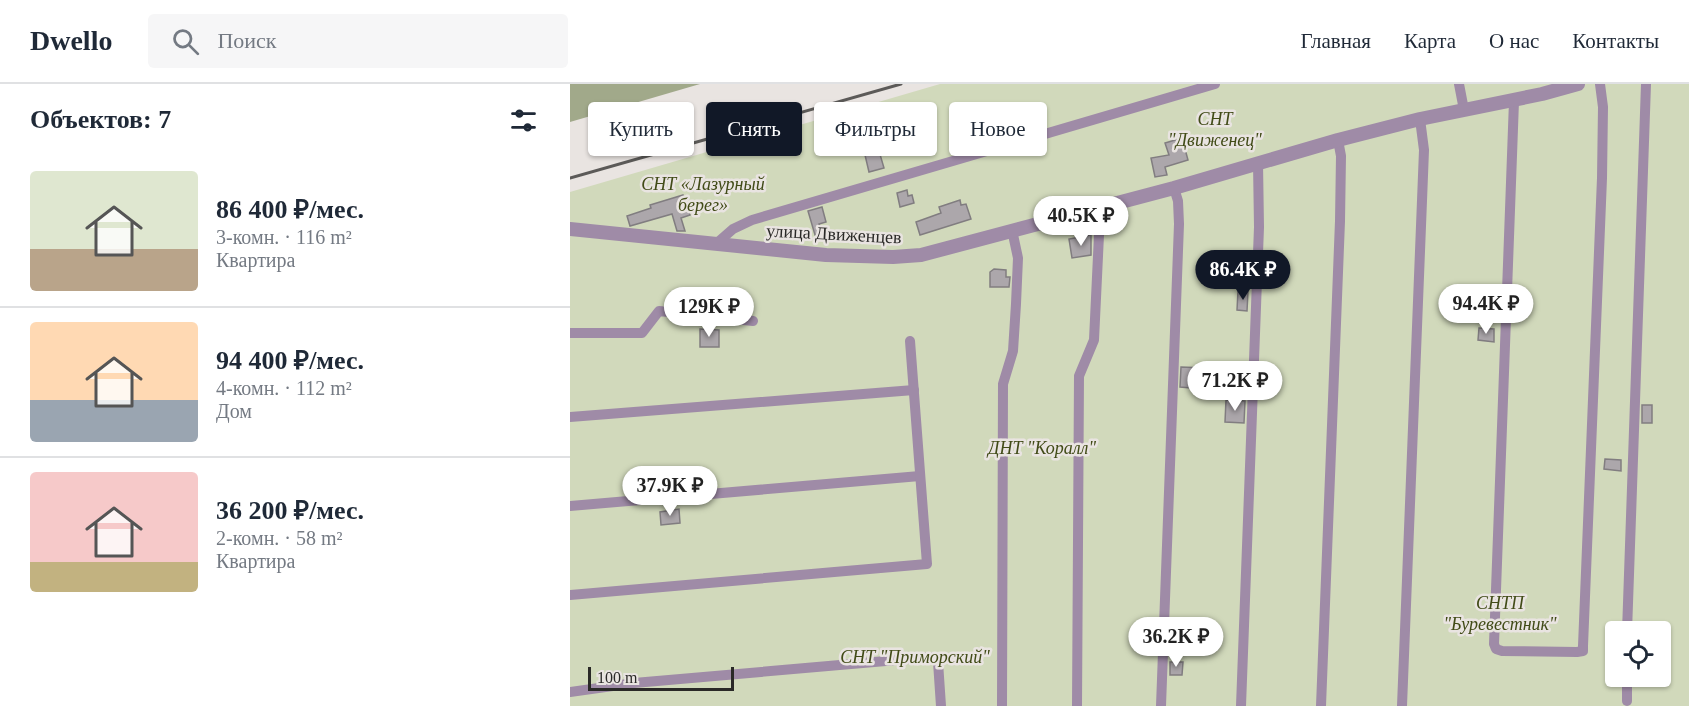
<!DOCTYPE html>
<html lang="ru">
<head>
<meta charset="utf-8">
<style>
  body { margin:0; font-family:Georgia,serif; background:#f6f6f7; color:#1f2937; height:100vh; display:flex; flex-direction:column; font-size:22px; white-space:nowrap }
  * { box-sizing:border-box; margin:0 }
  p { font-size:20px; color:#747a83 }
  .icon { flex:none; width:33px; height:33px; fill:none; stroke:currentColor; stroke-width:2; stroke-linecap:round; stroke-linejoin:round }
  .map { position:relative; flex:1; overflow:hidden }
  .sheet { display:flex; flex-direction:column; background:#fff; width:570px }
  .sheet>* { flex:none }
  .hud { position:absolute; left:18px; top:18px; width:570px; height:54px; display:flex; gap:12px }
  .buttons { position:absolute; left:1035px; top:537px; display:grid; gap:12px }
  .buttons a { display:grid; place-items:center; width:66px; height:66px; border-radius:6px; background:#fff; box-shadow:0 2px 4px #0004; font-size:30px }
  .scale { position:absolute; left:18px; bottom:15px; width:146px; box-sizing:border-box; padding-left:6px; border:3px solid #2a2927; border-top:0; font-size:16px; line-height:21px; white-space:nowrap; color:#2a2927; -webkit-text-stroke:4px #e9e4e1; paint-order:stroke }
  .price { position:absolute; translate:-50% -51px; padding:0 14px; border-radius:21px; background:#fff; color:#222; font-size:20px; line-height:39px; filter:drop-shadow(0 2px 3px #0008) }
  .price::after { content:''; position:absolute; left:50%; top:36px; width:18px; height:14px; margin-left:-9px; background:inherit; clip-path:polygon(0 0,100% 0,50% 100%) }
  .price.on { background:#111827; color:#fff }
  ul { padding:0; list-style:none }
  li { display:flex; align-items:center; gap:18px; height:150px; padding:0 30px }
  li+li { border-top:2px solid #e0e1e3 }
  li span { display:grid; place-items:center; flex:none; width:168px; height:120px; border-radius:6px; color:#555 }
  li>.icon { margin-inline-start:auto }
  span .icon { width:72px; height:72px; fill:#fffc; stroke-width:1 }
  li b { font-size:26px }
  h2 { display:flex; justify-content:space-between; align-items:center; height:72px; padding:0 30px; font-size:26px }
  .tag { padding:0 21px; border-radius:6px; background:#fff; box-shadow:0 2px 4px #0004; font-size:21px; line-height:54px }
  .tag.on { background:#111827; color:#fff }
  header { display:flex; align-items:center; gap:36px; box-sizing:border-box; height:84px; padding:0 30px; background:#fff; border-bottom:2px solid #e0e1e3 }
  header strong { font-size:28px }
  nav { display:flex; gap:33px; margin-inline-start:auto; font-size:21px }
  .search { width:420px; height:54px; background:#f6f6f7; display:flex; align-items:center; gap:15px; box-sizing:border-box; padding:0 21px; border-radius:6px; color:#747a83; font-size:22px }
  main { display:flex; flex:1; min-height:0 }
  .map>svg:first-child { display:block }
</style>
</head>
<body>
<header>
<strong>Dwello</strong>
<div class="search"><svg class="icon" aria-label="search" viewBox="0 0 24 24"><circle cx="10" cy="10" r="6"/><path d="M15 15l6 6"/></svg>Поиск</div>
<nav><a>Главная</a><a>Карта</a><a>О нас</a><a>Контакты</a></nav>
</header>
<main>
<section class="sheet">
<h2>Объектов: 7<svg class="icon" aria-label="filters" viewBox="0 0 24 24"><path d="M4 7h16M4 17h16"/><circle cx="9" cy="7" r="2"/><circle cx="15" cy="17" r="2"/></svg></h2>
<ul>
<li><span style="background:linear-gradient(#dfe7d0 65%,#b9a48a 0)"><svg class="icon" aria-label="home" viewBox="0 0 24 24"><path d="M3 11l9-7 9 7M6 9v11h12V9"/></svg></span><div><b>86 400 ₽/мес.</b><p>3-комн. · 116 m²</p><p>Квартира</p></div></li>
<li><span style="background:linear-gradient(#ffd9b3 65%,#9aa5b1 0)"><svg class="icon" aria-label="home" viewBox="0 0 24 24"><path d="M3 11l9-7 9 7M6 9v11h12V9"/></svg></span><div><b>94 400 ₽/мес.</b><p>4-комн. · 112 m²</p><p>Дом</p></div></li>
<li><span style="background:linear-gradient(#f6c9c9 75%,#c2b280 0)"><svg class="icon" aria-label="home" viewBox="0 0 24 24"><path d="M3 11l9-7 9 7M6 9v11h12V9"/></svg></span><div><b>36 200 ₽/мес.</b><p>2-комн. · 58 m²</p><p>Квартира</p></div></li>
</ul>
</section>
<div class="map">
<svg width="1119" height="622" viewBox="0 0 1119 622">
  <rect width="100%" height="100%" fill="#e9e4e1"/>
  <!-- green -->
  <path fill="#d1d9bb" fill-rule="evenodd" d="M370,0H1119V622H0V108ZM1046,548H1090V592H1046Z"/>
  <!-- forest -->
  <polygon fill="#a1a98a" points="0,0 130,0 0,38"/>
  <!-- building -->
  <g fill="#aca7ab" stroke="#817d80" stroke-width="1.5">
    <polygon points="290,44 294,60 278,64 273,48"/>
    <polygon points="612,54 618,76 595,83 597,91 585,93 581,74 599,71 595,59"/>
    <polygon points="309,67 314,84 299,88 295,71"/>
    <polygon points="337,106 338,112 342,111 344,119 330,123 327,109"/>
    <polygon points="113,111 120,131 111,134 115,147 107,147 102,130 60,142 57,132 81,124 80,121"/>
    <polygon points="390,116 391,121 396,120 401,135 350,151 346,138 371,129 369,123"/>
    <polygon points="252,123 256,138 249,140 252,150 245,151 238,127"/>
    <polygon points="521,151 521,171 502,174 499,155"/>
    <polygon points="424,185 436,186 436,193 440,193 439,203 420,203 420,188"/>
    <polygon points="668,207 678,207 677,227 667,226"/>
    <polygon points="909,244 924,245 924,258 908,256"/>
    <polygon points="130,245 149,246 149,263 130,263"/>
    <polygon points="611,283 635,284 634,295 622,295 621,304 610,303"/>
    <polygon points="656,316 675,317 674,339 655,338"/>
    <rect x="1072" y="321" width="10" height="18"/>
    <polygon points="1035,375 1051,376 1051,387 1034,385"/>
    <polygon points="109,425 110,439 91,441 90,428"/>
    <polygon points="600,578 613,578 612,591 600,591"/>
  </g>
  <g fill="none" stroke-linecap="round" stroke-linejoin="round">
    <!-- minor -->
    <g stroke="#9f8ba7" stroke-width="10">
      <polyline points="889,0 894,26"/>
      <polyline points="944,17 924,560 926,565 932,567 1007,568 1013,567 1013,562 1032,94 1033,23 1030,0"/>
      <polyline points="147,159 163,145 182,136 645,0"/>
      <polyline points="0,249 72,249 89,227 183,237"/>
      <polyline points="0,333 344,306"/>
      <polyline points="0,422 350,392"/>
      <polyline points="0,511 357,480 340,257"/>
      <polyline points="1057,548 1076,0"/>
      <polyline points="1057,592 1057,617"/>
      <polyline points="0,608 64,599 362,573 368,578 371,622"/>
      <polyline points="432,622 433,300 443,267 446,220 448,174 442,146"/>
      <polyline points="507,622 509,292 524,256 529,151 525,123"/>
      <polyline points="591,622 609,140 608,117 604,104"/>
      <polyline points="671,622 689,143 688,79"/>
      <polyline points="751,622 770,137 771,72 768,56"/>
      <polyline points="832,622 854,66 850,35"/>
    </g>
    <!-- tertiary -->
    <polyline stroke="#9f8ba7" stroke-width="14" points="0,145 256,171 323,173 351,171 604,104 768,56 850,35 972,10 1008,0"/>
    <!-- rail -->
    <polyline stroke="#5c5a58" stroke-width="3" points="0,94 331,0"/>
  </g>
  <g text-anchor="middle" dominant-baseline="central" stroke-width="5" stroke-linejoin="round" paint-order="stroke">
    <!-- park labels -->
    <g font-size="18" font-style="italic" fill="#414b17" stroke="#e9e4e1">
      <text x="645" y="35">СНТ<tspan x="645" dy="21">"Движенец"</tspan></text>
      <text x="133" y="100">СНТ «Лазурный<tspan x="133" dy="21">берег»</tspan></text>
      <text x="472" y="364">ДНТ "Коралл"</text>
      <text x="930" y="519">СНТП<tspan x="930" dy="21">"Буревестник"</tspan></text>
      <text x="345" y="573">СНТ "Приморский"</text>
    </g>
    <!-- street labels -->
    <g font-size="18" fill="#2a2927" stroke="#e9e4e1">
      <text transform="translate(264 150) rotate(3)">улица Движенцев</text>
    </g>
  </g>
</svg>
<div class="buttons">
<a><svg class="icon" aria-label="locate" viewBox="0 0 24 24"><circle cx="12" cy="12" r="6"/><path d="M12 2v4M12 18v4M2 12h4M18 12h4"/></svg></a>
</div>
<div class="scale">100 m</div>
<b class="price" style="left:511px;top:163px">40.5K ₽</b>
<b class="price on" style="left:673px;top:217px">86.4K ₽</b>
<b class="price" style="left:916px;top:251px">94.4K ₽</b>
<b class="price" style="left:139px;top:254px">129K ₽</b>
<b class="price" style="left:665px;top:328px">71.2K ₽</b>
<b class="price" style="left:100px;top:433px">37.9K ₽</b>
<b class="price" style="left:606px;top:584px">36.2K ₽</b>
<div class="hud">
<a class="tag">Купить</a>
<a class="tag on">Снять</a>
<a class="tag">Фильтры</a>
<a class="tag">Новое</a>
</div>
</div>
</main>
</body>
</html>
